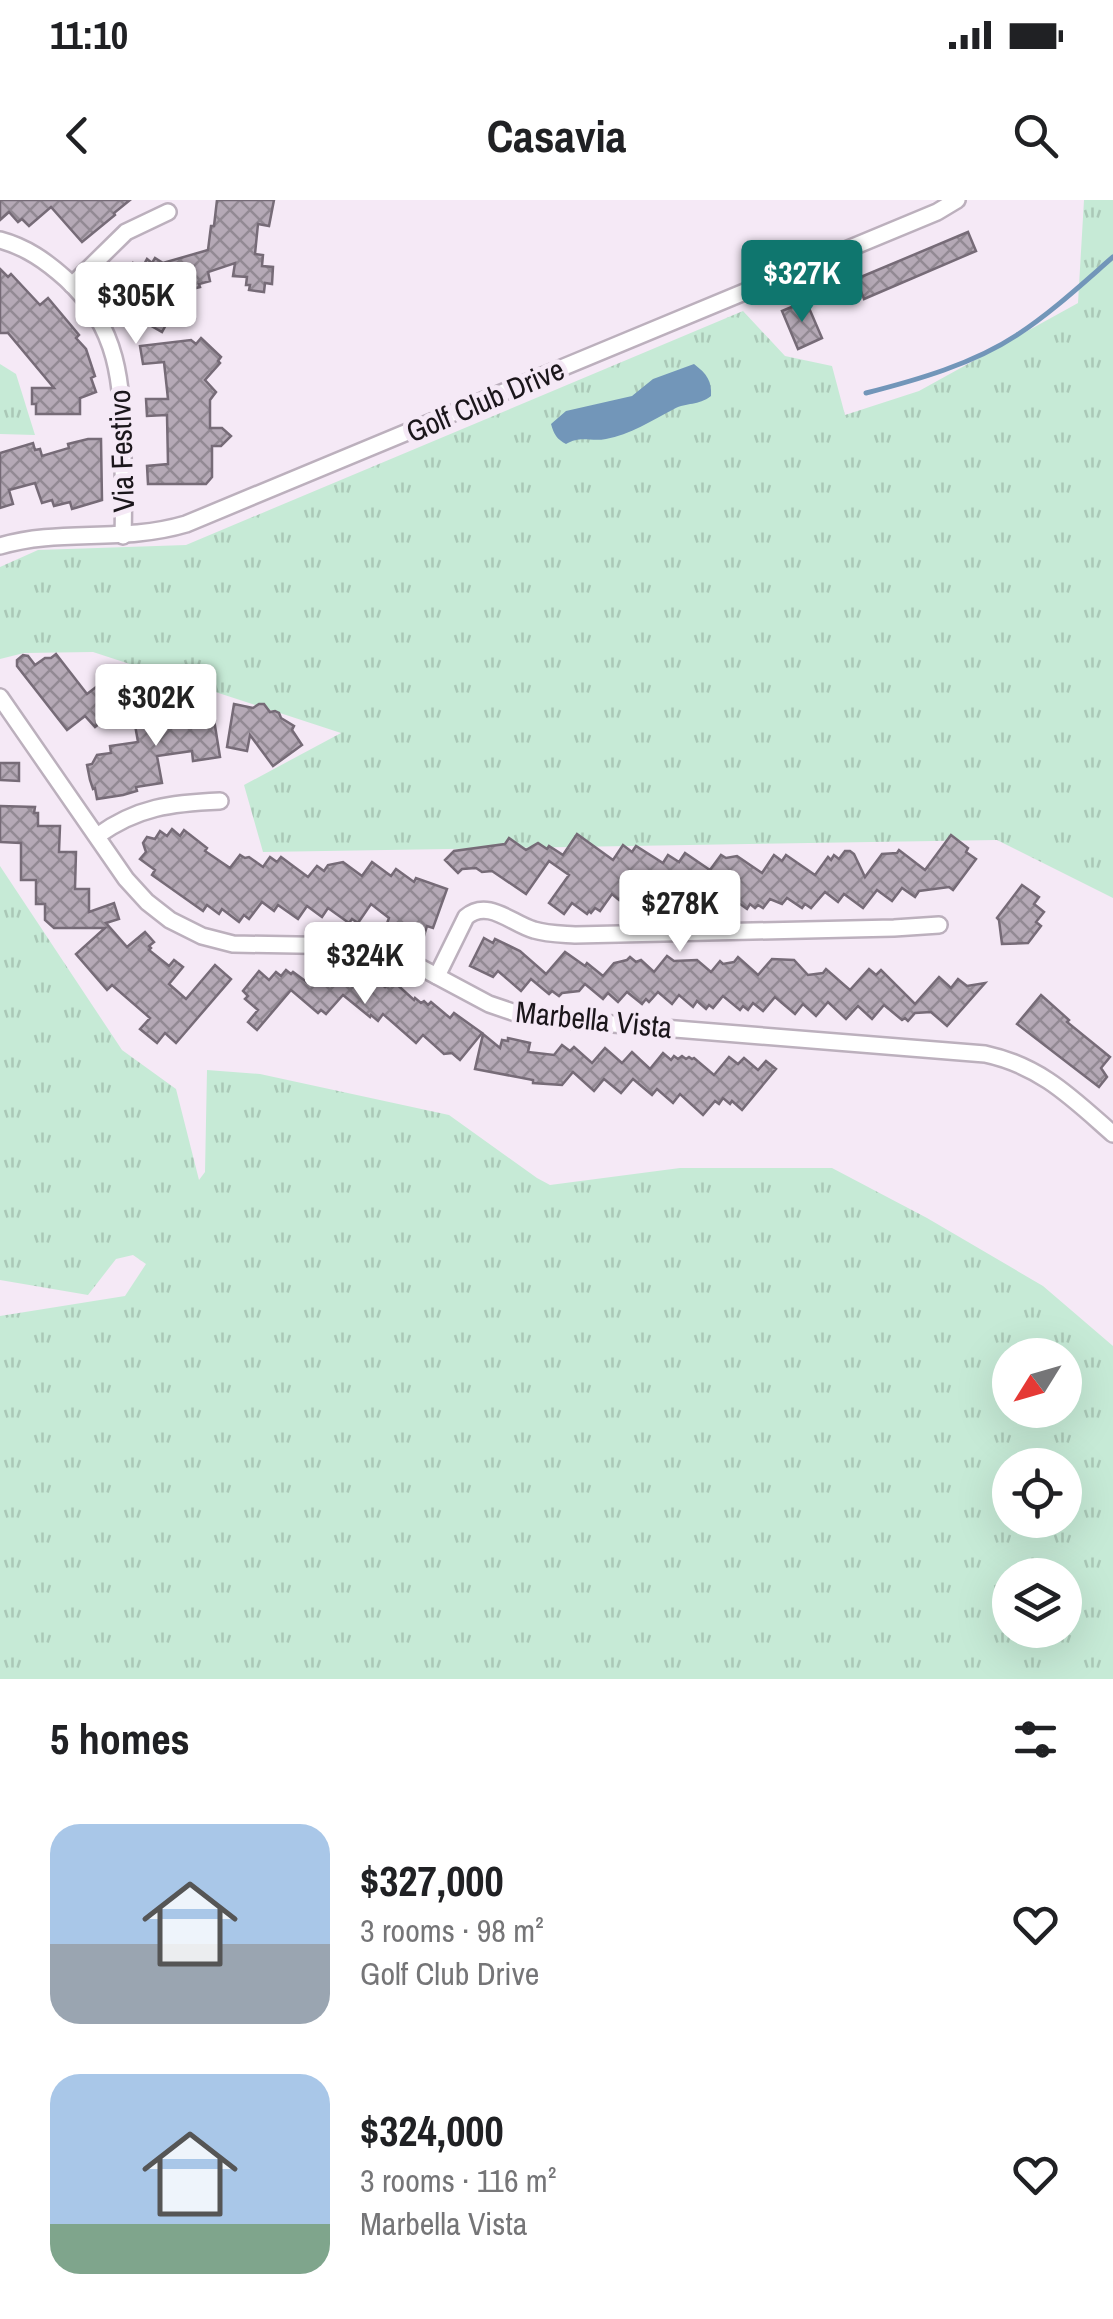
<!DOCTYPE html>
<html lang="en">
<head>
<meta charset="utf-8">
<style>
  body { margin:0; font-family:"Archivo Narrow",sans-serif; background:#f2f2f2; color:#202124; height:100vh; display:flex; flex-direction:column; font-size:38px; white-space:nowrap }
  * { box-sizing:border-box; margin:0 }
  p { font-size:32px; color:#757577 }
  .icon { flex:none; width:55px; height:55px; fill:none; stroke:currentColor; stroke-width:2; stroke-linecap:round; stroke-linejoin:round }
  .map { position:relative; height:1479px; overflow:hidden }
  .panel { display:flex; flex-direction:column; background:#fff; flex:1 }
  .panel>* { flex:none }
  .needle { width:65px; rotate:233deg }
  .fabs { position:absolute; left:992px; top:1138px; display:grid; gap:20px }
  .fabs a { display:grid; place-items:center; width:90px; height:90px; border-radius:50%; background:#fff; box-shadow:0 10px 40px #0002; font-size:50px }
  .price { position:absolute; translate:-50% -85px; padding:0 22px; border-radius:10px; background:#fff; color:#222; font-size:32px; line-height:65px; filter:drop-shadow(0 2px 5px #0008) }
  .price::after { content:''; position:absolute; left:50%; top:60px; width:30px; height:22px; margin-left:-15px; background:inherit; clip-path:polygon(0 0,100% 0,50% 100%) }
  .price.current { background:#0f766e; color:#fff }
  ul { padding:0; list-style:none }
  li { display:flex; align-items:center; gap:30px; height:250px; padding:0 50px }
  li span { display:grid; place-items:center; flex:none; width:280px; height:200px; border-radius:30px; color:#555 }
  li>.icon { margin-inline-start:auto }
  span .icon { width:120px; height:120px; fill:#fffc; stroke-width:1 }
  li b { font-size:42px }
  h2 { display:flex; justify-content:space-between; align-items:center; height:120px; padding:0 50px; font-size:42px }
  .status { display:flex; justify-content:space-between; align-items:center; height:70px; padding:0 50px; background:#fff; direction:ltr }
  .status svg { height:28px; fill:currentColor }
  header { display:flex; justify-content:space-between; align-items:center; height:130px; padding:0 50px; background:#fff; font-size:45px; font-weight:700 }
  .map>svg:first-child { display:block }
</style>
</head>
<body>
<div class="status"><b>11:10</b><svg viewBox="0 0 49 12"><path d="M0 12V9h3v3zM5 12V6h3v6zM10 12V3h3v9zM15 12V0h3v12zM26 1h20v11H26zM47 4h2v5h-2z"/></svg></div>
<header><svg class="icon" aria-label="back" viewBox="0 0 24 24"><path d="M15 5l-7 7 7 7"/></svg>Casavia<svg class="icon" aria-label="search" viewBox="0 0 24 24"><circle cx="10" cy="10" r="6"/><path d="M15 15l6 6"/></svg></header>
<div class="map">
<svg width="1113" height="1479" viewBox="0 0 1113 1479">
  <defs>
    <pattern id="grass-tufts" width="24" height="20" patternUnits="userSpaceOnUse" patternTransform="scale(2.5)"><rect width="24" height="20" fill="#c6ead6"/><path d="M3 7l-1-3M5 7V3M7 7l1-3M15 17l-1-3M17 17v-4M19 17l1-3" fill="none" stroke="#aac8b7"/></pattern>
    <pattern id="building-cross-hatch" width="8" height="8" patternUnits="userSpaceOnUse" patternTransform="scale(2.5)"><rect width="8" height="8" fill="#b5a9b6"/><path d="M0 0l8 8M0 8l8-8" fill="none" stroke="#928993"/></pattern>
  </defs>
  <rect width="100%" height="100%" fill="#f5e9f6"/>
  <!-- grass -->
  <g fill="url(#grass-tufts)" fill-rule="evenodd">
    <polygon points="1084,0 1113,0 1113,698 997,640 263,652 244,585 341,533 93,452 24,453 0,459 0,367 38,350 186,345 743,111 785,156 832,166 845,215 919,191 1078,103"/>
    <polygon points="0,164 16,174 35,235 0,234"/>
    <path d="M0,666L122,850L176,889L199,980L205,972L207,870L260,874L449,915L537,978L550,985L680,968H832L927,1018L1043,1086L1113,1146V1479H0V1116L125,1096L146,1064L133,1055L116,1059L88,1095L0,1080ZM1065,1155V1210H1010V1155ZM1065,1265V1320H1010V1265ZM1065,1375V1430H1010V1375Z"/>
  </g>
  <!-- water -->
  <path fill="#7296b9" d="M694,164C707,174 712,181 711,196C698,206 687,202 674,209C653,220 629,235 606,239C590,242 581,235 566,244C557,239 554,235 551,224L566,211L632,196L653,179Z"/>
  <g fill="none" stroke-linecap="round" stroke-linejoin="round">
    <!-- stream -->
    <path stroke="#7296b9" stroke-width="5" d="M866,193C917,180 973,164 1017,135C1052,112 1082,84 1113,57"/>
  </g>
  <!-- building -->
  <g fill="url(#building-cross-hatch)" stroke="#766b77" stroke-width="2.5">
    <polygon points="0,0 130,0 114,13 115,15 82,42 51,7 29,26 22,19 18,22 9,12 0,20"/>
    <polygon points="217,0 274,0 269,26 258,24 255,54 263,55 262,66 273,67 272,84 265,83 264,92 249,90 250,85 246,85 247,77 233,76 235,63 208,72 210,81 199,84 200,87 175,93 175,101 172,108 173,112 162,132 139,119 130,126 113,102 111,95 113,89 110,88 119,73 125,77 133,63 142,68 147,59 152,63 155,58 163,63 208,50 211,26 214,26"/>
    <polygon points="968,32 976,51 864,99 856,79"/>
    <polygon points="0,69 8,77 11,74 40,105 48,98 79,135 76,138 86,149 95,176 91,178 96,192 80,198 80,214 36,214 36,204 32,204 32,188 54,188 8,133 0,133"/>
    <polygon points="806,101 822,138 798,149 782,111"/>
    <polygon points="201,138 221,157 218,161 220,163 205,180 216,192 210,200 210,228 222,228 231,236 221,246 212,246 212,277 206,284 148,284 147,266 168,264 167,215 147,216 146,199 168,199 164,162 143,164 140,146 191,140 196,144"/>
    <polygon points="88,239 101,239 102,300 72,309 70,302 54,306 52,300 42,303 35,283 9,290 13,304 0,308 0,253 33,243 35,250 40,249 42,256 69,248 68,244"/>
    <polygon points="56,454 87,494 113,474 123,488 120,491 128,501 95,527 85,516 67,530 17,466 17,460 23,455 28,456 35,465 45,458 51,458"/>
    <polygon points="195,494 212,507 220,557 193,561 192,551 157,556 162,583 136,587 137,591 123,595 97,599 95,588 93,589 90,580 87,565 92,564 97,555 111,553 110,546 138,542 135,525 178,518 175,497"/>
    <polygon points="234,504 253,508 259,504 264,504 270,512 275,511 279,513 281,518 294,526 292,530 302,545 273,566 250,535 247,551 227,547"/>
    <polygon points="0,563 19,563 19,581 0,580"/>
    <polygon points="0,606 35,607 34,613 38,613 38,626 60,626 59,652 76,652 75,689 89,689 89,712 114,703 119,719 106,723 127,747 145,732 154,742 149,746 151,748 149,750 169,766 174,760 183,767 169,784 186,799 215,765 231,779 176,843 165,833 157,843 140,829 150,818 112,785 107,790 76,754 105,728 54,728 45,720 45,704 36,704 36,680 21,680 21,643 0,642"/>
    <polygon points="172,629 180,636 184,630 207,648 205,651 230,668 240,655 245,658 249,657 263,667 270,657 277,662 281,657 308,677 317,666 324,671 328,665 343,662 362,676 372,662 391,676 396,669 414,682 416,678 447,689 433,728 427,726 424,736 386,726 389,718 371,704 358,723 352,719 349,723 328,708 322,717 307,706 298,719 278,705 274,711 262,702 249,719 244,715 239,722 222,709 219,714 207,705 203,711 152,675 155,670 140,659 146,652 143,643 147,637 155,639 160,631 167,636"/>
    <polygon points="577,634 613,660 623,645 632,652 636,646 663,663 668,655 679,662 685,653 710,670 721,655 726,658 737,656 762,673 774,655 782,661 786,655 815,675 828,657 831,660 834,655 839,659 845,651 850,651 854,654 865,677 882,654 897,653 899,650 925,670 951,635 968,648 966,652 976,659 953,690 949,687 919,691 915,697 902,688 892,701 877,690 863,708 844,694 838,702 825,692 811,708 805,704 802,708 787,698 782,704 770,699 763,708 758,705 755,708 750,704 747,709 733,699 728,706 715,697 715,711 692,710 680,701 673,712 656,700 648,712 628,699 627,700 622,696 619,700 612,694 600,711 595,708 591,713 589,711 587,714 572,703 564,714 549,703 569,675 549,661 526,694 492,671 482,672 476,668 462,669 458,673 445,660 454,651 505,644 509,638 526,650 538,643 547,649 549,646 563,655"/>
    <polygon points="1022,685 1039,697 1034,704 1044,712 1036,722 1041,726 1028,743 1002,744 999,720 997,718"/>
    <polygon points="484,738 493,743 495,739 520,751 546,774 565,752 585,766 587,763 603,776 614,763 627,760 630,757 636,762 641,760 654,772 667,756 674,761 697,760 711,772 720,761 723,764 734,762 738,757 758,775 772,759 794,760 808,775 823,773 826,769 850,790 869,769 876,775 881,770 915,804 939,777 951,788 958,779 967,786 985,783 947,826 931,812 915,813 908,821 905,818 902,820 884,805 872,819 858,806 846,819 828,802 816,816 803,804 795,814 775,797 763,811 753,803 748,810 743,806 740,810 723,796 713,808 709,805 706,809 697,801 693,807 679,795 672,804 658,792 649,802 646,799 642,804 627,792 618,802 608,793 603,799 585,784 579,791 562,793 559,796 552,791 549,794 531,779 521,791 498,771 493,777 470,766"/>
    <polygon points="321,769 329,776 333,772 338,777 341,774 358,789 370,775 385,787 392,780 414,800 415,798 421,803 424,801 428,805 431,802 450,818 454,813 482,833 460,860 452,853 444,854 423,835 416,843 383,814 378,821 371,815 370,817 343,795 326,814 321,810 318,813 291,790 257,830 248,822 258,810 245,799 248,796 243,791 259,771 269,780 276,772 281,776 286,770 291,774 293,772 308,783"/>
    <polygon points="1041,795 1069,820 1067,822 1110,857 1101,868 1107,877 1099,887 1017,824"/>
    <polygon points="483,834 500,848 502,840 508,841 508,838 530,843 528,852 554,855 562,845 570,851 574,847 592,863 605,848 622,863 632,852 650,869 663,853 671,860 674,856 678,859 682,856 686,859 689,857 692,859 694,858 714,875 729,857 738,864 744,858 758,870 766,861 776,869 742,910 732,901 730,904 723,898 719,904 715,901 703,915 680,894 673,903 657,889 652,895 633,879 621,893 604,879 594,891 573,872 562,885 533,883 533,880 475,869"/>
  </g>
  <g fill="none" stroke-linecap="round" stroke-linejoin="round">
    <defs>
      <g id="minor">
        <path d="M0,40C26,47 46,61 66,79C119,128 122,182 123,250C123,279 124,307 123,336"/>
        <polyline points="72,85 126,32 168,12"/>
        <path d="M0,346C60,328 122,343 186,324L937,12L957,0"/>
        <path d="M0,497L126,679L147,702L170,720L202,736L233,744L354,746L376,750L416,765L489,804L527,817L985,854C1041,866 1072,898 1113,934"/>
        <path d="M97,636C137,607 172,603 220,601"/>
        <path d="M437,776L466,717C488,698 512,724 534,730C547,734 562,734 575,735L894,728L939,725"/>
      </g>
    </defs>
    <!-- minor casing -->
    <use href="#minor" stroke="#bcb0bd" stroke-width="20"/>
    <!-- minor -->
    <use href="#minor" stroke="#fff" stroke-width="15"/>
  </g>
  <g text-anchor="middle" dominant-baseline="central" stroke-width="10" stroke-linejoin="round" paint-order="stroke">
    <!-- street labels -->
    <g font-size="30" fill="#1b161b" stroke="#f5e9f6">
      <text transform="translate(485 200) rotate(-23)">Golf Club Drive</text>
      <text transform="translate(121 251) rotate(-92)">Via Festivo</text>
      <text transform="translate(594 819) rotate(6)">Marbella Vista</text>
    </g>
  </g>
</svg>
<div class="fabs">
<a><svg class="needle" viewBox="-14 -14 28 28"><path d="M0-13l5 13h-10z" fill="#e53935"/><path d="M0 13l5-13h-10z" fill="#757577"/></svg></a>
<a><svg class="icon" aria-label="locate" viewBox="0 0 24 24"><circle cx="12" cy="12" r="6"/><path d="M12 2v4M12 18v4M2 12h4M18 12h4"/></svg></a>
<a><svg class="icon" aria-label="layers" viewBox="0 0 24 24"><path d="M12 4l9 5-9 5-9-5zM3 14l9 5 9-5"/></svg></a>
</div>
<b class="price current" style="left:802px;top:125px">$327K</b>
<b class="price" style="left:136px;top:147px">$305K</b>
<b class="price" style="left:156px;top:549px">$302K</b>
<b class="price" style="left:680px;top:755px">$278K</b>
<b class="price" style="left:365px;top:807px">$324K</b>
</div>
<section class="panel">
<h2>5 homes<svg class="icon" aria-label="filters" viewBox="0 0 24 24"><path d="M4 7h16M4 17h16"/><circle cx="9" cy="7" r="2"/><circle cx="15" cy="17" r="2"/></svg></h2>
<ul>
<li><span style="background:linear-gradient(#a9c7e8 60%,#9aa5b1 0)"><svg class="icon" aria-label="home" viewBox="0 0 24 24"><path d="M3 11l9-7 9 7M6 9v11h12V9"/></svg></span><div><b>$327,000</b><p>3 rooms · 98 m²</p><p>Golf Club Drive</p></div><svg class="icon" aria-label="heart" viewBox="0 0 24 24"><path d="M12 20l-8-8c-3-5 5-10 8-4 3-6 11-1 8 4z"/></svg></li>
<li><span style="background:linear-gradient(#a9c7e8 75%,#7fa58c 0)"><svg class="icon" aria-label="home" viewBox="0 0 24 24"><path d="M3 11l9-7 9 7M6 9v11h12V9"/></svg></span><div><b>$324,000</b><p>3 rooms · 116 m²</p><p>Marbella Vista</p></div><svg class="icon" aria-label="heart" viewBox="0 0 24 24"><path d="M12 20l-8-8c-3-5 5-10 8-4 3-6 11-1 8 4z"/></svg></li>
</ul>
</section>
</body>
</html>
